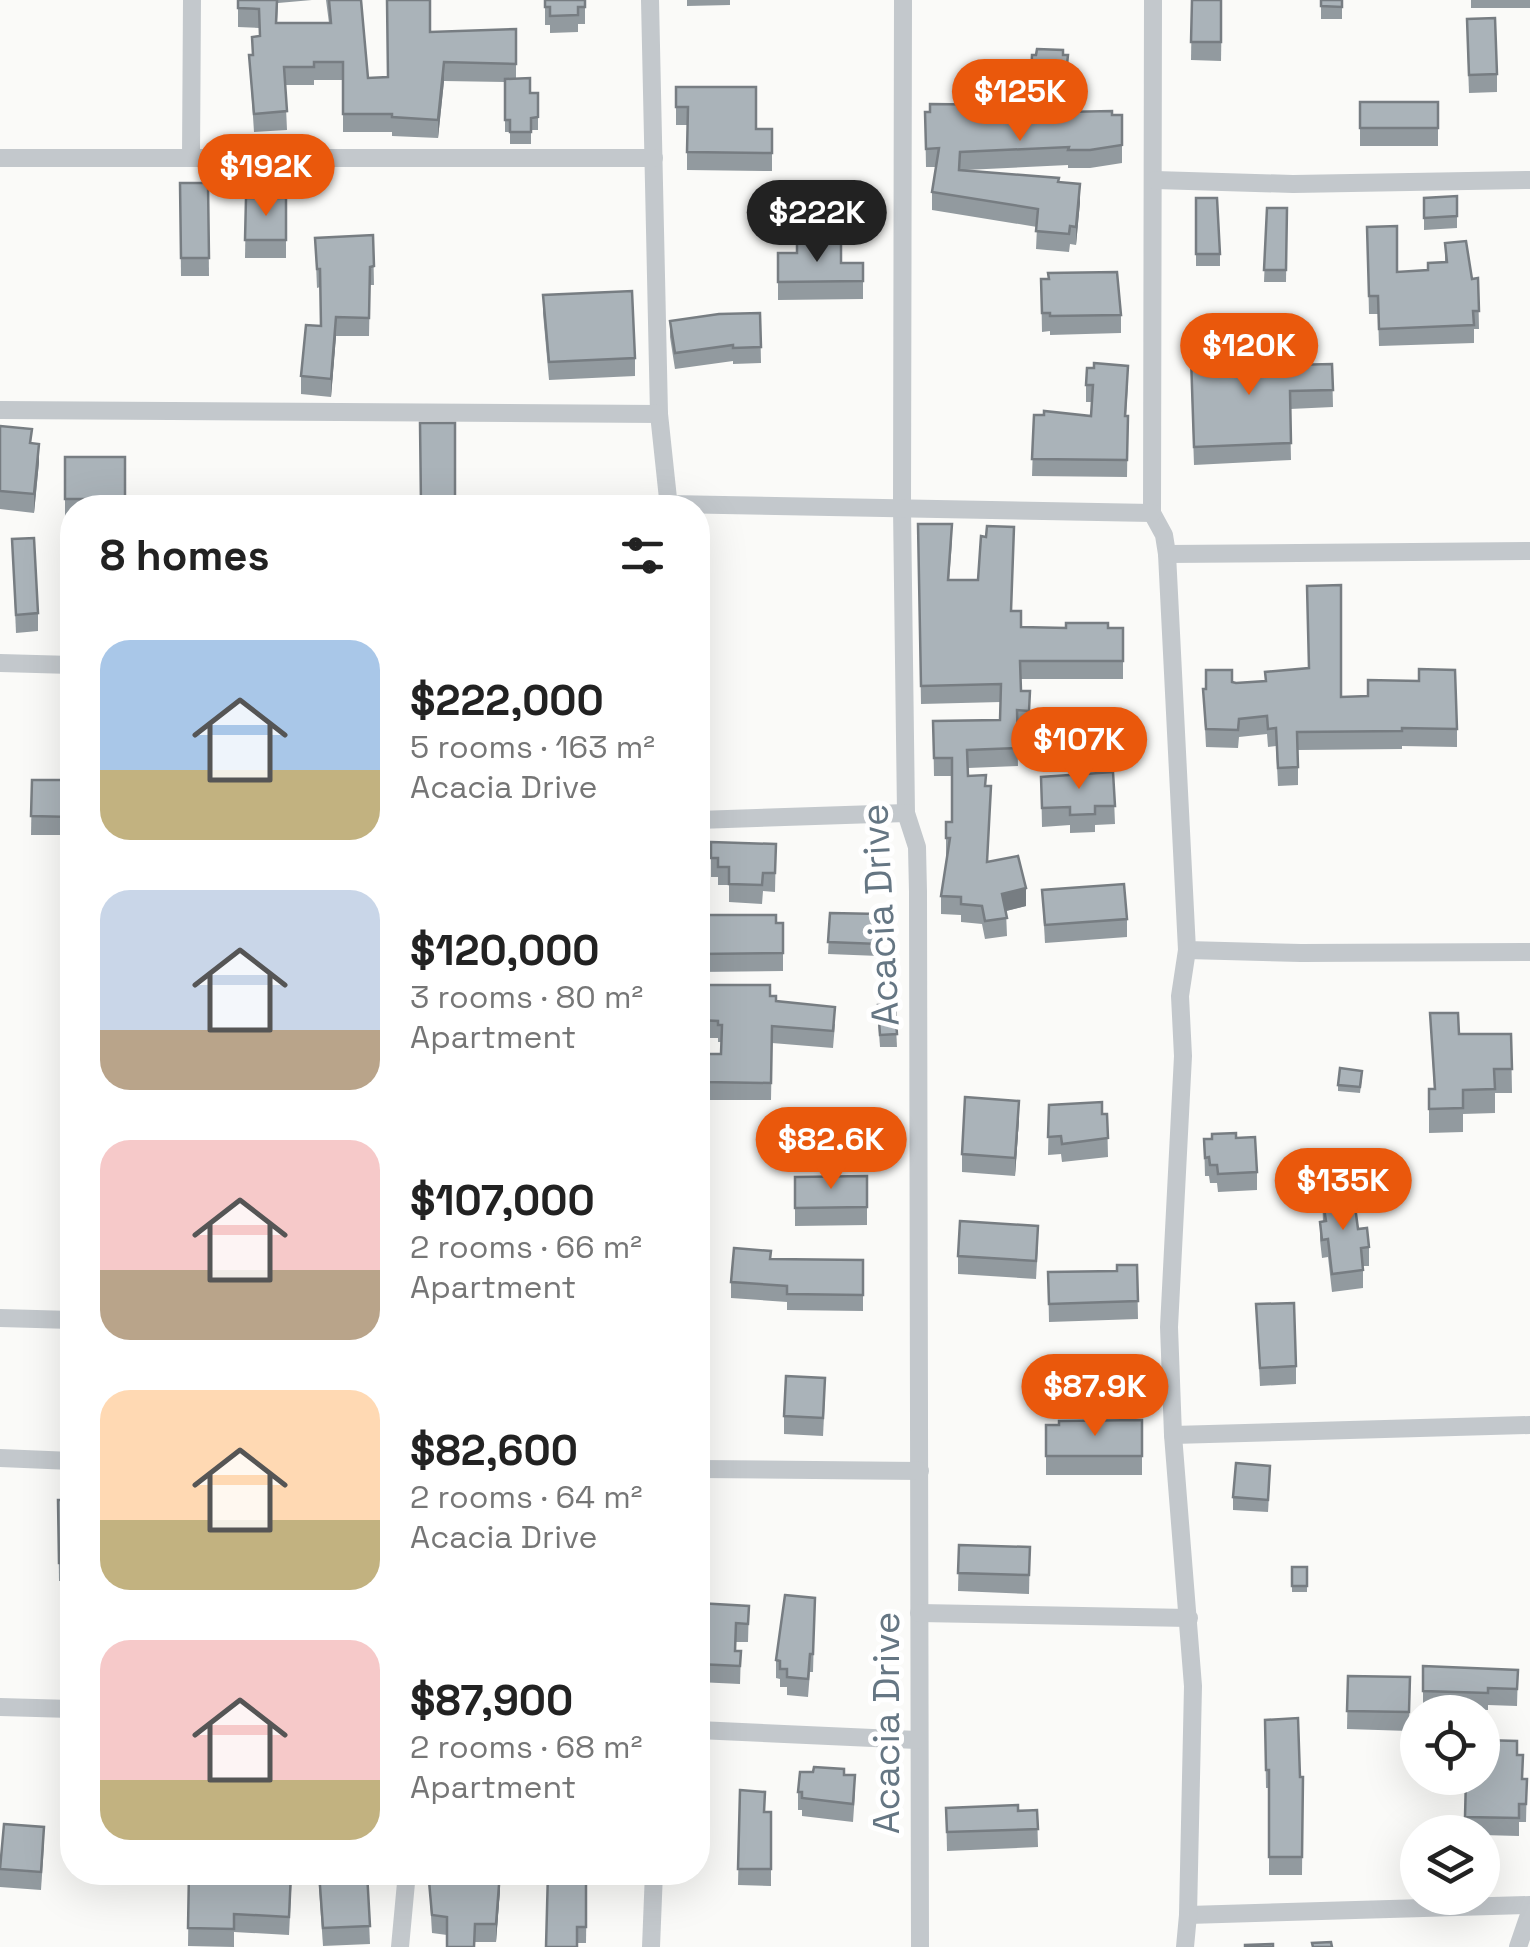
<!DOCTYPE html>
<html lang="en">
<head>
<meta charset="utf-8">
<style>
  body { margin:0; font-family:"Space Grotesk",sans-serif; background:#f2f2f2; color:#222; height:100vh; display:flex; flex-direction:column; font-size:38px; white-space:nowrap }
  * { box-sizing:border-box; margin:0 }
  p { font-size:32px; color:#767676 }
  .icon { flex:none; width:55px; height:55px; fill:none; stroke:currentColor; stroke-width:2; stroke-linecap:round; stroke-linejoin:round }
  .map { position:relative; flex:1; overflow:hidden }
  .sheet { position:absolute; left:60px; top:495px; width:650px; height:1390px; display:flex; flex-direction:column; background:#fff; border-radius:40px; box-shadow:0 10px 40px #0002 }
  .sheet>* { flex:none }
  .buttons { position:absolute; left:1400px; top:1695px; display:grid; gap:20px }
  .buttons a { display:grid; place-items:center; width:100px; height:100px; border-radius:50%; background:#fff; box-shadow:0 10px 40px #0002; font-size:50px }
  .price { position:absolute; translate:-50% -85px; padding:0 22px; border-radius:35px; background:#ea580c; color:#fff; font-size:32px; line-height:65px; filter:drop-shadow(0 2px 5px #0008) }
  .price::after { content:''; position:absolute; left:50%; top:60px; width:30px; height:22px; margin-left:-15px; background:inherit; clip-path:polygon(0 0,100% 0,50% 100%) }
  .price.active { background:#222; color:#fff }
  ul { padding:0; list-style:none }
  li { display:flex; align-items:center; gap:30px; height:250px; padding:0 40px }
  li span { display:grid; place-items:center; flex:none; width:280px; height:200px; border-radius:30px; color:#555 }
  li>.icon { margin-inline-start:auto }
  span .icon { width:120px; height:120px; fill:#fffc; stroke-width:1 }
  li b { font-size:42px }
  h2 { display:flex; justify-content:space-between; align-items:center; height:120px; padding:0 40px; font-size:42px }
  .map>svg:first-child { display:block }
</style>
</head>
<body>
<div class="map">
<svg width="1530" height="1947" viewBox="0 0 1530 1947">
  <rect width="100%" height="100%" fill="#fafaf8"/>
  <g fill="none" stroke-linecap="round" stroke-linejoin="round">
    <!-- minor -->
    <g stroke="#c3c8cc" stroke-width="18">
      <polyline points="650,0 659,414 669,508"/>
      <polyline points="903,0 902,508 906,813 917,847 918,892 920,1947"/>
      <polyline points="1153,0 1152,513 1164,535 1167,554 1187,950 1301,953 1530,952"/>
      <polyline points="191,156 192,0"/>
      <polyline points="0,158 654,158"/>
      <polyline points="1155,180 1293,184 1530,180"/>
      <polyline points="0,410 659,414"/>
      <polyline points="669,504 1152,513"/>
      <polyline points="1167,554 1530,551"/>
      <polyline points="0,663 72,665"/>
      <polyline points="698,820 906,813"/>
      <polyline points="0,1318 72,1320"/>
      <polyline points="1173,1435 1530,1425"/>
      <polyline points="0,1458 72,1461"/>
      <polyline points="698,1469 920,1471"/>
      <polyline points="919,1613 1189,1618"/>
      <polyline points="0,1707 72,1709"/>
      <polyline points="698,1730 917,1740"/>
      <polyline points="1188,1915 1530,1905"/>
      <polyline points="400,1947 407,1872"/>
      <polyline points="651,1947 654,1872"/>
      <polyline points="1185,1947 1188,1915 1193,1686 1173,1435 1169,1327 1183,1056 1180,996 1187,950"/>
      <polyline points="1518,1947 1530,1912"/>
    </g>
  </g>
  <!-- wall -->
  <g fill="#929a9f">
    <polygon points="238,0 312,0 278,3 277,23 329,23 326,0 361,0 368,78 388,77 430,32 516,29 516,78 530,93 538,93 538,130 531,130 531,144 510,144 510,132 505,132 505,82 444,81 438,138 392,136 392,132 343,132 343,80 314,80 314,85 285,85 287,130 254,132 249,55 252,55 252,37 259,36 259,28 238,27"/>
    <polygon points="545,0 585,0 585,24 578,24 578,32 550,33 550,25 545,25"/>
    <polygon points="687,0 730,0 730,5 687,6"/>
    <polygon points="1192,0 1222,0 1221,61 1191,60"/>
    <rect x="1321" y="0" width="21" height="19"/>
    <rect x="1471" y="0" width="59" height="8"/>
    <polygon points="1467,37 1497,74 1497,92 1469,93"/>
    <polygon points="1063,55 1068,73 1064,112 1122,115 1122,163 1090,168 1068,168 1068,165 965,170 1058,182 1080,202 1076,245 1070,244 1069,252 1036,249 1037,227 932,210 932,192 936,167 926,167 925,112 1030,105"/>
    <polygon points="676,87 756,129 772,129 772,171 687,170 687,125 676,125"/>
    <rect x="1360" y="102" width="78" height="44"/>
    <polygon points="180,183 208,183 209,276 181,276"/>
    <polygon points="1457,196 1457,228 1424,230 1424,198"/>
    <polygon points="246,198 286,198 286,258 245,258"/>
    <polygon points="1196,198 1220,254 1220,266 1196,266"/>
    <polygon points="1267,208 1287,208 1286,282 1264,282"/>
    <polygon points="1367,227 1397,272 1428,270 1445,262 1445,243 1472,279 1478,278 1479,329 1474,329 1474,343 1379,346 1378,314 1369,314"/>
    <polygon points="373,235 374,285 370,285 369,336 336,336 331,397 301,394 301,376 321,326 320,287 317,288 315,238"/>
    <polygon points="778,253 841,263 863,263 863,299 778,300"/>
    <polygon points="1041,279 1121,315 1121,333 1050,335 1050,331 1042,332"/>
    <polygon points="543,295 635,358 635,376 549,380 543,313"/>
    <polygon points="760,313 761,363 733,364 733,361 675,369 670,337 670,321"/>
    <polygon points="1332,364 1333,407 1290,409 1291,460 1194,465 1191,375 1289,365"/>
    <polygon points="1128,383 1126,416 1128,416 1127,477 1032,476 1034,415 1091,416 1092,402 1086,402 1086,385"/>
    <polygon points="420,423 455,423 455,508 421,508"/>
    <polygon points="0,426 32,444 39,462 34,513 0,509"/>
    <polygon points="65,457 125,457 125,508 72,508 72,517 65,517"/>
    <polygon points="918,524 952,542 949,580 978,580 1014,545 1011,611 1021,627 1123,628 1123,679 1021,679 1021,691 1030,691 1029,729 1017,728 1018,766 968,768 968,776 986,786 988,862 1026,906 1006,911 1007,936 985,939 982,924 961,922 961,915 941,914 941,896 947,856 946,856 946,822 952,822 952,776 934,776 933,721 1000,720 1001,702 921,704"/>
    <polygon points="12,539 38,613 38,631 16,633"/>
    <polygon points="72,555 72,638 65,638 65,565 69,565"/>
    <polygon points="1232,682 1341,697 1457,729 1457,747 1402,746 1402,749 1298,750 1298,785 1278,786 1276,746 1268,747 1267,734 1239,737 1238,748 1206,747 1203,689"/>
    <polygon points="1082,716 1131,722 1131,762 1083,764 1083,773 1070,773 1070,764 1046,765 1045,717"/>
    <polygon points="1113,772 1115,824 1095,825 1095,832 1070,833 1070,825 1042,827 1041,777"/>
    <polygon points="32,780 72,780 72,835 31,835"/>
    <polygon points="711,842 776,844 775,892 763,891 762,904 729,902 729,885 718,885 718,877 711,877"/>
    <polygon points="1042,890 1127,919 1127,937 1045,943"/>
    <polygon points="830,913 880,914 879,956 828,954"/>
    <polygon points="698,915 783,923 783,971 698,972"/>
    <polygon points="699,995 770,996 776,1001 835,1024 833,1048 772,1043 771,1100 705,1100 705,1054 721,1054 722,1042 718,1042 718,1038 698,1038"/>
    <polygon points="895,1005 897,1047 880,1047 878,1018"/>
    <polygon points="1430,1013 1459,1034 1511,1034 1512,1093 1495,1093 1495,1113 1463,1114 1463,1132 1429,1133 1429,1089 1434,1089"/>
    <polygon points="1362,1077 1360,1093 1338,1091 1338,1085"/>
    <polygon points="1049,1105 1107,1114 1108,1157 1062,1162 1061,1154 1048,1155"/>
    <polygon points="1019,1119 1015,1176 962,1172 962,1154"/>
    <polygon points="1236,1138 1257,1172 1257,1190 1218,1192 1217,1183 1210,1183 1209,1176 1205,1176 1204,1139"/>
    <polygon points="867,1176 867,1225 795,1226 795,1177"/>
    <polygon points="1322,1195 1358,1229 1369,1247 1369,1266 1363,1266 1363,1288 1332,1292 1328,1257 1322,1258 1320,1240 1320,1222 1323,1222"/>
    <polygon points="1038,1244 1036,1279 958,1274 958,1256"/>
    <polygon points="771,1259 863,1260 863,1311 787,1310 787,1302 731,1298 731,1282"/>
    <polygon points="1137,1265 1138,1319 1049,1322 1048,1272 1117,1271"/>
    <polygon points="1256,1304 1296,1366 1296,1384 1260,1386"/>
    <polygon points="825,1396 823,1436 784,1434 784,1416"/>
    <polygon points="1142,1420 1142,1475 1046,1475 1046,1425"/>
    <polygon points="1270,1478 1268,1512 1233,1510 1233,1497"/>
    <polygon points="58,1500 72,1500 72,1581 59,1581"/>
    <polygon points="959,1545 1030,1547 1029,1594 958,1591"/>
    <rect x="1292" y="1567" width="15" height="25"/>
    <polygon points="815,1598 813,1672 810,1672 808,1697 787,1695 787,1687 780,1687 780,1679 776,1678 776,1660"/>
    <polygon points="698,1603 749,1606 748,1642 736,1642 736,1651 741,1651 740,1684 698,1682"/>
    <polygon points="1423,1666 1518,1670 1517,1706 1488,1705 1488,1710 1423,1708"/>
    <polygon points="1348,1676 1410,1677 1409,1731 1347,1729"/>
    <polygon points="1265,1720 1300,1777 1303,1777 1302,1875 1269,1875 1269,1788 1266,1788"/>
    <polygon points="1517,1755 1523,1779 1527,1779 1526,1822 1519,1822 1519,1836 1482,1835 1482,1832 1465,1832 1466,1778"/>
    <polygon points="844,1775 855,1793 853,1822 802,1816 802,1810 798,1810 798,1792"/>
    <polygon points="740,1790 764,1812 771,1812 771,1886 738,1885"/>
    <polygon points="946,1808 1037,1810 1038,1847 947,1851"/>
    <polygon points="44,1845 41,1890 0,1887 0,1869"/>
    <polygon points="189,1872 292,1872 289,1935 234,1932 234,1947 188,1946"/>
    <polygon points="318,1872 367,1872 370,1944 323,1946"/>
    <polygon points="548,1872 587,1872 586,1943 577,1943"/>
    <polygon points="429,1881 448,1882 500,1890 496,1942 475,1942 447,1935 432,1933"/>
  </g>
  <!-- shaded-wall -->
  <g fill="#777d82">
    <polygon points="1068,55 1068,73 1062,130 1062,112"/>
    <polygon points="444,62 444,81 438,138 438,120"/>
    <polygon points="1080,184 1080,202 1076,245 1076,227"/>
    <polygon points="336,317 336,336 331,397 331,379"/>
    <polygon points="39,444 39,462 34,513 34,494"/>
    <polygon points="1026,888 1026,906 1002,912 1002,894"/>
    <polygon points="1019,1101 1019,1119 1015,1176 1015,1158"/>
    <polygon points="500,1872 500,1890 496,1942 496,1924"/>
  </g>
  <!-- building -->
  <g fill="#aab3b9" stroke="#777d82" stroke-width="2.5">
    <polygon points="238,0 277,0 276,23 331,23 329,0 361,0 368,78 388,77 387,0 430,0 430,32 516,29 516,64 444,62 438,120 392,117 392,114 343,114 343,62 314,62 314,67 284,67 287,111 254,114 249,55 253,55 252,37 260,36 259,9 238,8"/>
    <polygon points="545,0 585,0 585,7 578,7 578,15 550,16 550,7 545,7"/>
    <polygon points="1192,0 1221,0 1221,42 1191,42"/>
    <polygon points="1321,0 1342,0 1342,7 1321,6"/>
    <polygon points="1495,18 1497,74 1469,75 1467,19"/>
    <polygon points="1037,49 1063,50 1063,55 1068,55 1062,112 1112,111 1112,115 1122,115 1122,145 1090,150 1068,150 1069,147 960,152 959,170 1059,178 1058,182 1080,184 1076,227 1070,226 1069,234 1036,231 1038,209 932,192 939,148 926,149 925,112 930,112 930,104 1030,105 1032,55 1036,55"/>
    <polygon points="530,78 530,93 538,93 538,117 531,118 531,132 510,132 510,120 505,120 505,79"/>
    <polygon points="676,87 756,87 756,129 772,129 772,153 687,152 688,107 676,107"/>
    <rect x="1360" y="102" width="78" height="26"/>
    <polygon points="180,183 208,183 209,258 181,258"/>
    <polygon points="1457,196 1457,216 1424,218 1424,198"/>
    <polygon points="246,198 286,198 286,240 245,240"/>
    <polygon points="1196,198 1217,198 1220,254 1196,254"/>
    <polygon points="1267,208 1287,208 1286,270 1264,270"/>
    <polygon points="1397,226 1397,272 1428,270 1428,263 1447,262 1445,243 1466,241 1472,279 1478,278 1479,311 1473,311 1474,325 1379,329 1378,296 1369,296 1367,227"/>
    <polygon points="373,235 374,266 370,267 369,318 336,317 331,379 301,376 306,325 321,326 320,269 317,269 315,238"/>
    <polygon points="797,243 841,243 841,263 863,263 863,281 778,282 778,253 797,253"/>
    <polygon points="1117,272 1121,315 1050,316 1050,313 1042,313 1041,279 1049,279 1048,273"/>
    <polygon points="632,291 635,358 549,362 543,295"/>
    <polygon points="760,313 761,347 733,348 733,345 675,353 670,321 719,314"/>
    <polygon points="1191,357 1289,358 1289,365 1332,364 1333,390 1290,391 1291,443 1194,447"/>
    <polygon points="1094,363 1128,366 1125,416 1128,416 1127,460 1032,459 1034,415 1044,415 1044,411 1091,416 1093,385 1086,385 1087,368 1094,368"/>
    <polygon points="420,423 455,423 455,505 421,505"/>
    <polygon points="0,426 32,429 30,443 39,444 34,494 0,491"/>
    <rect x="65" y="457" width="60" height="42"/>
    <polygon points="918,524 952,524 948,580 978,580 981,536 986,537 987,526 1014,527 1011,611 1021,611 1021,627 1066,628 1066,623 1108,623 1108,628 1123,628 1123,661 1020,661 1021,691 1030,691 1029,711 1017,710 1018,748 967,750 968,776 986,775 985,786 991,786 987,862 1018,856 1026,888 1002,894 1007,918 985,921 982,906 961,904 961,897 941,896 950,838 946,838 946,822 952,822 952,758 934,758 933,721 1000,720 1001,684 921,686"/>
    <polygon points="34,538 38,613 16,615 12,539"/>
    <polygon points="70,555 72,555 72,620 65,619 65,565 69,565"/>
    <polygon points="1341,585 1341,697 1368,696 1368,680 1419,681 1419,669 1455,670 1457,729 1402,728 1402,731 1297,732 1298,767 1278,768 1276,728 1268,729 1267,716 1239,719 1238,730 1206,729 1203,689 1206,689 1206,670 1232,670 1232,682 1236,683 1266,681 1265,672 1309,668 1307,586"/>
    <polygon points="1082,713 1082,716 1124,715 1124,723 1131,722 1131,744 1082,746 1083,755 1070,755 1070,746 1046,747 1045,717"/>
    <polygon points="1113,772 1115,806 1095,806 1095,814 1070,815 1070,807 1042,808 1041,777"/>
    <polygon points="32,780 72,780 72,817 31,816"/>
    <polygon points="711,842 776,844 775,873 763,873 762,885 729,884 729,867 718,867 718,858 711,858"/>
    <polygon points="1124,884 1127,919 1045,925 1042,890"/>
    <polygon points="830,913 880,914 879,944 828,942"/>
    <polygon points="698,915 776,915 776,923 783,923 783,953 698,954"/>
    <polygon points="704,985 770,985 770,996 776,996 776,1001 835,1007 833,1031 772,1026 771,1083 705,1082 705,1054 721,1054 722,1025 718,1025 718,1021 698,1020 699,995 704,995"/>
    <polygon points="878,1005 895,1005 897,1034 880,1035"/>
    <polygon points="1430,1013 1458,1013 1459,1034 1511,1034 1512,1069 1494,1069 1495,1089 1463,1090 1463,1108 1429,1109 1429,1089 1435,1089"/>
    <polygon points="1340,1068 1362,1071 1360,1087 1338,1085"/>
    <polygon points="965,1097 1019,1101 1015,1158 962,1154"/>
    <polygon points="1102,1102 1102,1114 1107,1114 1108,1138 1062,1144 1061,1136 1048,1137 1049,1105"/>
    <polygon points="1236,1133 1236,1138 1255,1137 1257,1172 1218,1174 1217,1165 1210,1165 1209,1157 1205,1158 1204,1139 1212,1139 1212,1134"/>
    <polygon points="867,1176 867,1207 795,1208 795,1177"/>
    <polygon points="1353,1191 1358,1229 1367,1228 1369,1247 1361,1248 1363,1270 1332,1274 1328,1239 1322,1240 1320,1222 1326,1221 1322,1195"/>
    <polygon points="960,1221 1038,1226 1036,1261 958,1256"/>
    <polygon points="734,1248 771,1251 770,1259 863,1260 863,1295 787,1294 787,1286 731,1282"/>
    <polygon points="1117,1265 1137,1265 1138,1301 1049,1304 1048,1272 1117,1271"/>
    <polygon points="1294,1303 1296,1366 1260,1368 1256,1304"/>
    <polygon points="786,1376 825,1378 823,1418 784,1416"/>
    <polygon points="1142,1420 1142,1456 1046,1456 1046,1425 1059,1425 1059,1421"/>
    <polygon points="1236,1463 1270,1466 1268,1500 1233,1497"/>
    <polygon points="58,1500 72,1500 72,1563 59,1563"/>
    <polygon points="959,1545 1030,1547 1029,1575 958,1573"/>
    <rect x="1292" y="1567" width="15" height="19"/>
    <polygon points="785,1595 815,1598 813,1654 810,1654 808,1679 787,1677 787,1669 780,1669 780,1661 776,1660"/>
    <polygon points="698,1603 749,1606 748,1624 736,1623 735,1651 741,1651 740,1666 698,1664"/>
    <polygon points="1423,1666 1518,1670 1517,1689 1488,1688 1488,1693 1423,1691"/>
    <polygon points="1348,1676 1410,1677 1409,1712 1347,1711"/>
    <polygon points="1298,1718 1300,1777 1303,1777 1302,1857 1269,1857 1269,1770 1266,1770 1265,1720"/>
    <polygon points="1482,1740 1517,1741 1517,1755 1523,1755 1522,1779 1527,1779 1526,1804 1519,1804 1519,1818 1465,1817 1466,1778 1482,1778"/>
    <polygon points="814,1767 844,1769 844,1775 855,1775 853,1804 802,1798 802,1792 798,1792 800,1772 813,1772"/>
    <polygon points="740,1790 765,1792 764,1812 771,1812 771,1869 738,1869"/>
    <polygon points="1018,1805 1018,1811 1037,1810 1038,1829 947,1832 946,1808"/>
    <polygon points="4,1824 44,1827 41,1872 0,1869"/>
    <polygon points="189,1872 291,1872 289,1917 234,1914 234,1929 188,1928"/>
    <polygon points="319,1872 367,1872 370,1926 323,1928"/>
    <polygon points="479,1872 500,1872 496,1924 475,1924 474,1947 447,1947 447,1917 432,1915 429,1881 448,1882 448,1875 479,1876"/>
    <polygon points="548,1872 586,1872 586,1927 577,1927 577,1947 546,1947"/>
    <polygon points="1331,1942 1332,1947 1313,1947 1312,1943"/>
    <polygon points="1273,1944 1273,1947 1245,1947 1245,1945"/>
  </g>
  <g text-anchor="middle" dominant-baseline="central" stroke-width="10" stroke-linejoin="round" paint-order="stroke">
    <!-- street labels -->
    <g font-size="38" fill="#657683" stroke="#fff">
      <text transform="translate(880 915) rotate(-93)">Acacia Drive</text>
      <text transform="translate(886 1723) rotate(-90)">Acacia Drive</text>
    </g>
  </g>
</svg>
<div class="buttons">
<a><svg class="icon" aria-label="locate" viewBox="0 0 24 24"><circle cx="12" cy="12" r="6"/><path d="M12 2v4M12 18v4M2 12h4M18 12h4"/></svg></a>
<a><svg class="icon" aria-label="layers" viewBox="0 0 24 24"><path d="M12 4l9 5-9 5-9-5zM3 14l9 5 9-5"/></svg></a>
</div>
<b class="price" style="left:1020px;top:144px">$125K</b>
<b class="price" style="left:266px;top:219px">$192K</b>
<b class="price active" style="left:817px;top:265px">$222K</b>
<b class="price" style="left:1249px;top:398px">$120K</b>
<b class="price" style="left:1079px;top:792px">$107K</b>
<b class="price" style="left:831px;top:1192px">$82.6K</b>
<b class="price" style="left:1343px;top:1233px">$135K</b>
<b class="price" style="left:1095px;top:1439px">$87.9K</b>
<section class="sheet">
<h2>8 homes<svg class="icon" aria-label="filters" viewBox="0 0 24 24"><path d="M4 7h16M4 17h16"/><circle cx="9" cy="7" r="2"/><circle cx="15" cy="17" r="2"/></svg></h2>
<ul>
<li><span style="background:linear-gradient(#a9c7e8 65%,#c2b280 0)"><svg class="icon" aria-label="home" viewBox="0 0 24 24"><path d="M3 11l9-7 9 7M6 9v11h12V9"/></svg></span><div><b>$222,000</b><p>5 rooms · 163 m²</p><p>Acacia Drive</p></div></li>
<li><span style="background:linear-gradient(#c9d6e8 70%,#b9a48a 0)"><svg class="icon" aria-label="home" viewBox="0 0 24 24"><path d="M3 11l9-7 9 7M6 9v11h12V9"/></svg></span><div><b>$120,000</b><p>3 rooms · 80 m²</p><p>Apartment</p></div></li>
<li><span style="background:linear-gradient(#f6c9c9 65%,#b9a48a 0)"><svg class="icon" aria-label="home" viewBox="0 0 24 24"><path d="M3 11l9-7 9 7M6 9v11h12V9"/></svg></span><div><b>$107,000</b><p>2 rooms · 66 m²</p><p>Apartment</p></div></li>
<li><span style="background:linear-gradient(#ffd9b3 65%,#c2b280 0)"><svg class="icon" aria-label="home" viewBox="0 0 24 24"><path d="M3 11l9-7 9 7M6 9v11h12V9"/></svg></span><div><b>$82,600</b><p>2 rooms · 64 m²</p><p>Acacia Drive</p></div></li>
<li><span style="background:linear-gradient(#f6c9c9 70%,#c2b280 0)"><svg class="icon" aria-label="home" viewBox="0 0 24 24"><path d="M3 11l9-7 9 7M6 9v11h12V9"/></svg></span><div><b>$87,900</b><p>2 rooms · 68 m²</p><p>Apartment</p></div></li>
</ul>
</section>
</div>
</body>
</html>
